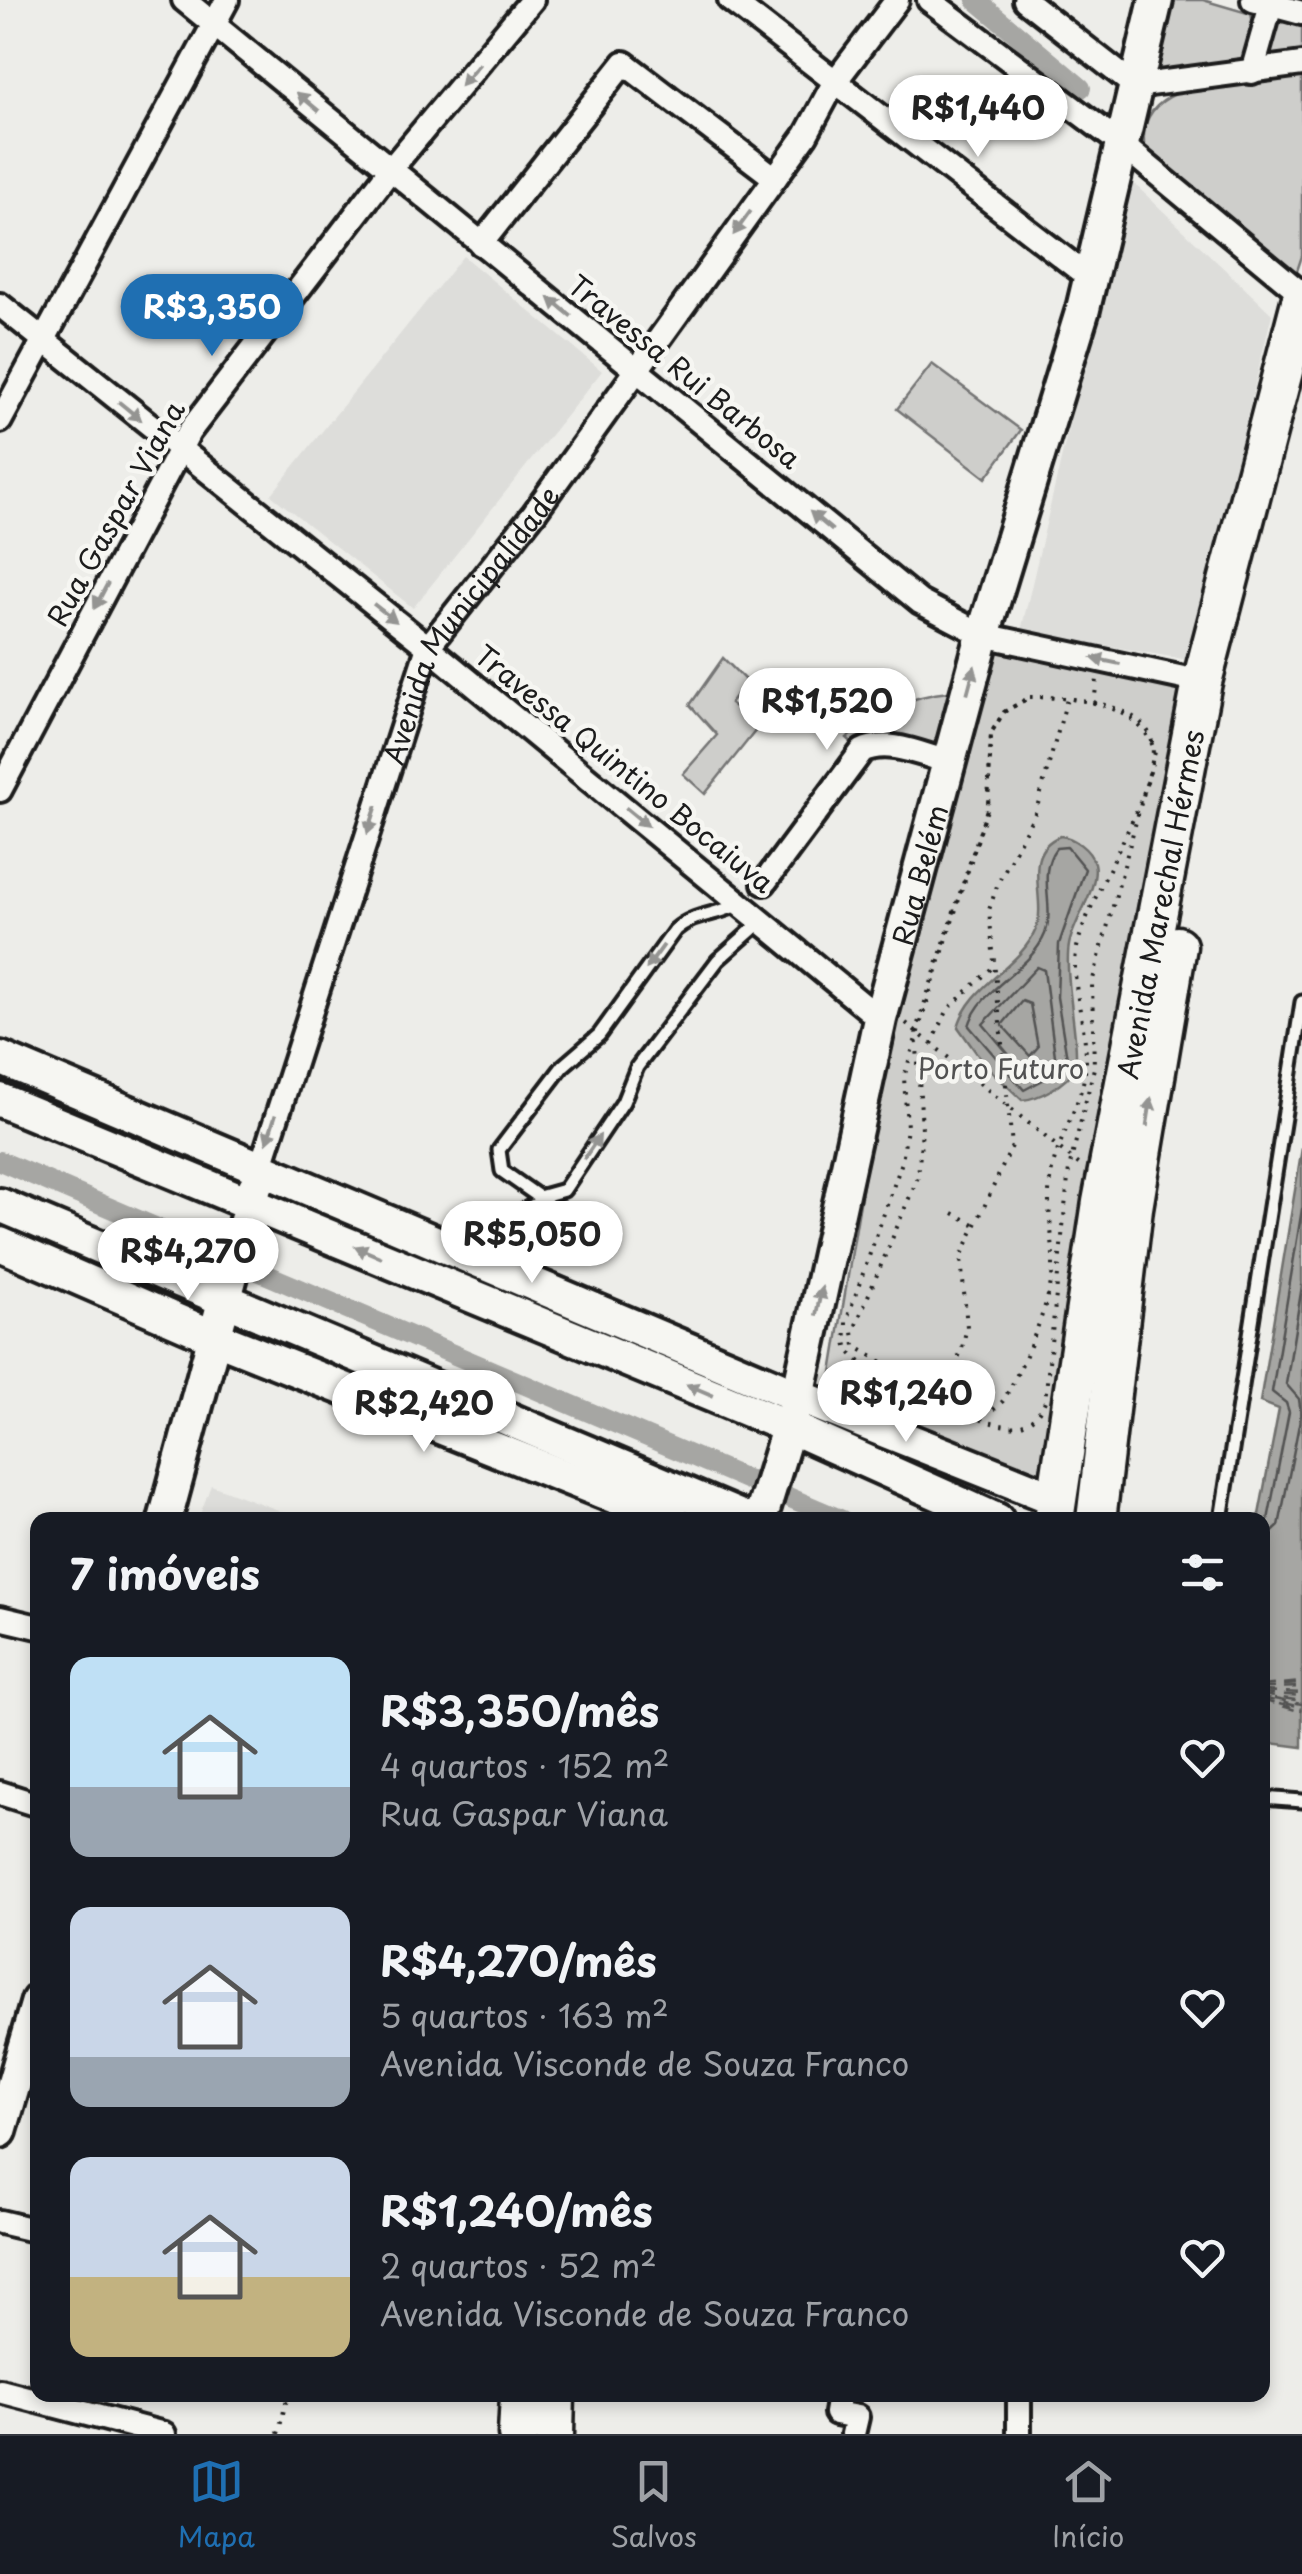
<!DOCTYPE html>
<html lang="pt">
<head>
<meta charset="utf-8">
<style>
  body { margin:0; font-family:"Playpen Sans",sans-serif; background:#242831; color:#f1f3f6; height:100vh; display:flex; flex-direction:column; font-size:38px; white-space:nowrap }
  * { box-sizing:border-box; margin:0 }
  p { font-size:32px; color:#9ea1a6 }
  .icon { flex:none; width:55px; height:55px; fill:none; stroke:currentColor; stroke-width:2; stroke-linecap:round; stroke-linejoin:round }
  .map { position:relative; flex:1; overflow:hidden }
  .drawer { position:absolute; left:30px; top:1512px; width:1240px; height:890px; display:flex; flex-direction:column; background:#171b24; border-radius:20px; box-shadow:0 5px 15px #0003 }
  .drawer>* { flex:none }
  .price { position:absolute; translate:-50% -85px; padding:0 22px; border-radius:35px; background:#fff; color:#222; font-size:32px; line-height:65px; filter:drop-shadow(0 2px 5px #0008) }
  .price::after { content:''; position:absolute; left:50%; top:60px; width:30px; height:22px; margin-left:-15px; background:inherit; clip-path:polygon(0 0,100% 0,50% 100%) }
  .price.active { background:#1f6fb2; color:#fff }
  ul { padding:0; list-style:none }
  li { display:flex; align-items:center; gap:30px; height:250px; padding:0 40px }
  li span { display:grid; place-items:center; flex:none; width:280px; height:200px; border-radius:20px; color:#555 }
  li>.icon { margin-inline-start:auto }
  span .icon { width:120px; height:120px; fill:#fffc; stroke-width:1 }
  li b { font-size:42px }
  h2 { display:flex; justify-content:space-between; align-items:center; height:120px; padding:0 40px; font-size:42px }
  .tab-bar { display:flex; justify-content:space-around; align-items:center; height:140px; border-top:2px solid #363941; background:#171b24; font-size:28px; color:#9ea1a6 }
  .tab-bar a { display:grid; justify-items:center; gap:5px }
  .tab-bar .active { color:#1f6fb2 }
  .map>svg:first-child { display:block }
</style>
</head>
<body>
<div class="map">
<svg width="1302" height="2434" viewBox="0 0 1302 2434">
  <rect width="100%" height="100%" fill="#edede9"/>
  <filter id="ink" filterUnits="userSpaceOnUse"><feTurbulence type="fractalNoise" baseFrequency=".01" numOctaves="2"/><feDisplacementMap in="SourceGraphic" scale="20" xChannelSelector="R" yChannelSelector="G"/><feConvolveMatrix kernelMatrix="1 2 1 2 8 2 1 2 1" color-interpolation-filters="sRGB"/></filter>
  <g filter="url(#ink)">
    <!-- built -->
    <g fill="#ddddda">
      <polygon points="1127,177 1272,314 1189,660 1021,631"/>
      <polygon points="463,256 602,371 413,608 271,495"/>
      <polygon points="211,1485 305,1520 198,1520"/>
    </g>
    <!-- green -->
    <g fill="#cececb" stroke="#757574" stroke-width="2.5">
      <path d="M1169,0H1203L1251,14C1256,28 1248,55 1237,65L1153,75Z"/>
      <polygon points="1276,19 1302,26 1302,56 1264,59"/>
      <path d="M1302,77V256L1294,280L1147,159C1122,72 1247,83 1302,77Z"/>
      <polygon points="932,364 1021,430 986,478 897,409"/>
      <polygon points="991,642 1190,686 1046,1482 828,1397 889,1027"/>
      <polygon points="723,658 746,681 730,703 739,710 756,690 772,710 705,794 683,774 717,735 690,705"/>
      <path d="M949,692L941,750L858,748L847,738C872,713 914,695 949,692Z"/>
    </g>
    <!-- water -->
    <g fill="#a6a6a3" stroke="#6f6f6d" stroke-width="2.5">
      <path d="M1060,836C1073,837 1090,849 1094,863C1100,887 1073,921 1069,945C1063,977 1082,1053 1074,1069C1067,1084 1038,1099 1022,1100L985,1065L958,1027C970,984 1020,968 1036,929C1048,898 1019,853 1060,836Z"/>
      <polygon points="1302,1148 1302,1747 1263,1742 1262,1520 1258,1520 1279,1409 1260,1402"/>
    </g>
    <g fill="none" stroke-linecap="round" stroke-linejoin="round">
      <!-- shore -->
      <g stroke="#535352" stroke-width="2.5">
        <path d="M1067,847L1085,869L1059,944L1057,997L1067,1058L1058,1072L1024,1090L969,1026C980,987 1030,971 1045,934C1056,905 1036,875 1056,848Z"/>
        <polygon points="1037,967 1044,970 1055,1056 1027,1076 983,1024"/>
        <polygon points="1022,1001 1030,1004 1038,1047 1030,1056 1002,1025"/>
        <polyline points="1262,1528 1268,1520 1289,1412 1286,1403 1272,1392 1302,1209"/>
        <polyline points="1262,1542 1279,1526 1301,1414 1299,1399 1286,1384 1302,1286"/>
      </g>
      <!-- canal -->
      <g stroke="#a6a6a3" stroke-width="20">
        <polyline points="976,0 1081,88"/>
        <polyline points="0,1161 842,1520"/>
      </g>
      <!-- ferry -->
      <g stroke="#535352" stroke-width="2.5" stroke-dasharray="12 10" stroke-linecap="butt">
        <polyline points="1284,1685 1302,1684"/>
        <polyline points="1262,1686 1302,1682"/>
        <polyline points="1262,1688 1302,1687"/>
        <polyline points="1264,1691 1302,1693"/>
        <polyline points="1262,1693 1302,1696"/>
        <polyline points="1262,1695 1302,1701"/>
        <polyline points="1262,1698 1302,1707"/>
        <polyline points="1274,1699 1302,1704"/>
        <polyline points="1262,1700 1302,1712"/>
        <polyline points="1279,1704 1302,1710"/>
      </g>
      <defs>
        <g id="lane">
          <path d="M742,902C720,916 695,912 675,930L599,1035L563,1066L499,1150L502,1171L539,1197L564,1190L623,1102L637,1067L718,960L763,920"/>
          <polyline points="473,1256 496,1226 546,1198"/>
          <polyline points="1221,1520 1302,1002"/>
          <polyline points="1262,1798 1302,1801"/>
        </g>
        <g id="street">
          <polyline points="184,0 920,602 983,635 1202,682"/>
          <polyline points="730,0 1091,279"/>
          <polyline points="929,0 1120,143 1302,294"/>
          <polyline points="1025,0 1135,86 1302,64"/>
          <polyline points="1253,0 1302,13"/>
          <polyline points="1252,72 1271,5"/>
          <polyline points="481,244 624,63 775,178"/>
          <polyline points="0,305 428,647 880,1019"/>
          <polyline points="0,421 227,0"/>
          <polyline points="0,790 189,432 390,170 532,0"/>
          <path d="M764,883L862,751C888,738 922,755 949,762"/>
          <path id="s1" d="M260,1169L428,647L534,513L806,135L834,83L897,0"/>
          <polyline points="0,1618 38,1627"/>
          <polyline points="0,1793 38,1805"/>
          <polyline points="0,2222 38,2231"/>
          <polyline points="0,2391 164,2434"/>
          <polyline points="839,2395 836,2413 857,2417 853,2434"/>
          <polyline points="1019,2434 1019,2395"/>
        </g>
        <g id="secondary">
          <polyline points="0,1058 798,1396 1056,1499"/>
          <polyline points="0,1100 803,1433 997,1520"/>
          <polyline points="0,1205 748,1520"/>
          <polyline points="0,1244 214,1337 673,1520"/>
          <polyline points="165,1520 255,1187"/>
          <path id="s2" d="M760,1520L798,1396L880,1019L983,635L1083,309L1156,0"/>
          <polyline points="0,2131 38,2001"/>
        </g>
        <g id="primary">
          <path id="s3" d="M1054,1520L1102,1202L1202,682L1302,298"/>
          <polyline points="1096,1520 1133,1208 1177,946"/>
          <polyline points="518,2434 520,2395"/>
          <polyline points="554,2434 555,2395"/>
        </g>
      </defs>
      <!-- lane casing -->
      <use href="#lane" stroke="#1c1c1c" stroke-width="19"/>
      <!-- street casing -->
      <use href="#street" stroke="#1c1c1c" stroke-width="30"/>
      <!-- secondary casing -->
      <use href="#secondary" stroke="#1c1c1c" stroke-width="40"/>
      <!-- primary casing -->
      <use href="#primary" stroke="#1c1c1c" stroke-width="45"/>
      <!-- path -->
      <g stroke="#1c1c1c" stroke-width="4" stroke-dasharray="2.5 8" stroke-linecap="butt">
        <path d="M1030,697C1077,697 1139,702 1155,752L1092,983L1094,1068L1069,1169L1045,1401C1040,1413 1031,1423 1018,1426C991,1432 865,1375 850,1352C844,1343 846,1332 846,1322L902,1162L907,1128L904,1077L988,806L991,733L1004,712Z"/>
        <path d="M1030,697C1063,697 1131,700 1149,733C1172,776 1084,897 1076,953C1071,987 1086,1024 1086,1059C1086,1099 1058,1135 1051,1175C1045,1206 1054,1235 1053,1266C1052,1302 1021,1370 1003,1401L993,1410H978L928,1389L855,1346L853,1332L918,1177L922,1129L916,1030L988,806L991,733L1004,712Z"/>
        <polyline points="1094,704 1097,679"/>
        <polyline points="906,1023 1081,1166"/>
        <polyline points="932,1044 948,1009 992,968"/>
        <polyline points="953,1213 976,1225"/>
        <polyline points="939,1394 961,1352 967,1327 961,1257 1012,1146 989,910 998,883 1036,811 1067,699"/>
        <polyline points="916,1417 926,1394"/>
        <polyline points="278,2434 288,2395"/>
      </g>
      <!-- lane -->
      <use href="#lane" stroke="#f6f6f2" stroke-width="11"/>
      <!-- street -->
      <use href="#street" stroke="#f6f6f2" stroke-width="22"/>
      <!-- secondary -->
      <use href="#secondary" stroke="#f6f6f2" stroke-width="32"/>
      <!-- primary -->
      <use href="#primary" stroke="#f6f6f2" stroke-width="38"/>
    </g>
    <!-- one-way arrows -->
    <defs><path id="oneway-solid" d="M-6-.8H1V-3.2L6.5 0L1 3.2V.8H-6Z" transform="scale(2.5)"/></defs>
    <g fill="#949492">
      <use href="#oneway-solid" transform="translate(470 75) rotate(130)"/>
      <use href="#oneway-solid" transform="translate(308 102) rotate(-140)"/>
      <use href="#oneway-solid" transform="translate(742 223) rotate(126)"/>
      <use href="#oneway-solid" transform="translate(560 307) rotate(-141)"/>
      <use href="#oneway-solid" transform="translate(130 411) rotate(39)"/>
      <use href="#oneway-solid" transform="translate(821 521) rotate(-140)"/>
      <use href="#oneway-solid" transform="translate(101 596) rotate(118)"/>
      <use href="#oneway-solid" transform="translate(385 613) rotate(38)"/>
      <use href="#oneway-solid" transform="translate(1106 661) rotate(-168)"/>
      <use href="#oneway-solid" transform="translate(971 680) rotate(-75)"/>
      <use href="#oneway-solid" transform="translate(637 817) rotate(39)"/>
      <use href="#oneway-solid" transform="translate(372 820) rotate(108)"/>
      <use href="#oneway-solid" transform="translate(655 957) rotate(126)"/>
      <use href="#oneway-solid" transform="translate(1149 1112) rotate(-81)"/>
      <use href="#oneway-solid" transform="translate(271 1129) rotate(108)"/>
      <use href="#oneway-solid" transform="translate(592 1147) rotate(-56)"/>
      <use href="#oneway-solid" transform="translate(368 1252) rotate(-157)"/>
      <use href="#oneway-solid" transform="translate(819 1301) rotate(-78)"/>
      <use href="#oneway-solid" transform="translate(700 1390) rotate(-157)"/>
    </g>
  </g>
  <g text-anchor="middle" dominant-baseline="central" stroke-width="9" stroke-linejoin="round" paint-order="stroke">
    <!-- street labels -->
    <g font-size="28" fill="#1c1c1c" stroke="#f6f6f2">
      <text transform="translate(685 371) rotate(39)">Travessa Rui Barbosa</text>
      <text transform="translate(115 513) rotate(-61)">Rua Gaspar Viana</text>
      <text stroke="none"><textPath href="#s1" startOffset="588">Avenida Municipalidade</textPath></text>
      <text transform="translate(625 768) rotate(39)">Travessa Quintino Bocaiuva</text>
      <text stroke="none"><textPath href="#s2" startOffset="665">Rua Belém</textPath></text>
      <text stroke="none"><textPath href="#s3" startOffset="625">Avenida Marechal Hérmes</textPath></text>
    </g>
    <!-- park labels -->
    <g font-size="28" fill="#515151" stroke="#f6f6f2">
      <text x="1001" y="1067">Porto Futuro</text>
    </g>
  </g>
</svg>
<b class="price" style="left:978px;top:160px">R$1,440</b>
<b class="price active" style="left:212px;top:359px">R$3,350</b>
<b class="price" style="left:827px;top:753px">R$1,520</b>
<b class="price" style="left:532px;top:1286px">R$5,050</b>
<b class="price" style="left:188px;top:1303px">R$4,270</b>
<b class="price" style="left:906px;top:1445px">R$1,240</b>
<b class="price" style="left:424px;top:1455px">R$2,420</b>
<section class="drawer">
<h2>7 imóveis<svg class="icon" aria-label="filters" viewBox="0 0 24 24"><path d="M4 7h16M4 17h16"/><circle cx="9" cy="7" r="2"/><circle cx="15" cy="17" r="2"/></svg></h2>
<ul>
<li><span style="background:linear-gradient(#bfe0f5 65%,#9aa5b1 0)"><svg class="icon" aria-label="home" viewBox="0 0 24 24"><path d="M3 11l9-7 9 7M6 9v11h12V9"/></svg></span><div><b>R$3,350/mês</b><p>4 quartos · 152 m²</p><p>Rua Gaspar Viana</p></div><svg class="icon" aria-label="heart" viewBox="0 0 24 24"><path d="M12 20l-8-8c-3-5 5-10 8-4 3-6 11-1 8 4z"/></svg></li>
<li><span style="background:linear-gradient(#c9d6e8 75%,#9aa5b1 0)"><svg class="icon" aria-label="home" viewBox="0 0 24 24"><path d="M3 11l9-7 9 7M6 9v11h12V9"/></svg></span><div><b>R$4,270/mês</b><p>5 quartos · 163 m²</p><p>Avenida Visconde de Souza Franco</p></div><svg class="icon" aria-label="heart" viewBox="0 0 24 24"><path d="M12 20l-8-8c-3-5 5-10 8-4 3-6 11-1 8 4z"/></svg></li>
<li><span style="background:linear-gradient(#c9d6e8 60%,#c2b280 0)"><svg class="icon" aria-label="home" viewBox="0 0 24 24"><path d="M3 11l9-7 9 7M6 9v11h12V9"/></svg></span><div><b>R$1,240/mês</b><p>2 quartos · 52 m²</p><p>Avenida Visconde de Souza Franco</p></div><svg class="icon" aria-label="heart" viewBox="0 0 24 24"><path d="M12 20l-8-8c-3-5 5-10 8-4 3-6 11-1 8 4z"/></svg></li>
</ul>
</section>
</div>
<nav class="tab-bar">
<a class="active"><svg class="icon" aria-label="map" viewBox="0 0 24 24"><path d="M3 6l6-2 6 2 6-2v14l-6 2-6-2-6 2zM9 4v14M15 6v14"/></svg>Mapa</a>
<a><svg class="icon" aria-label="saved" viewBox="0 0 24 24"><path d="M7 4h10v16l-5-4-5 4z"/></svg>Salvos</a>
<a><svg class="icon" aria-label="home" viewBox="0 0 24 24"><path d="M3 11l9-7 9 7M6 9v11h12V9"/></svg>Início</a>
</nav>
</body>
</html>
